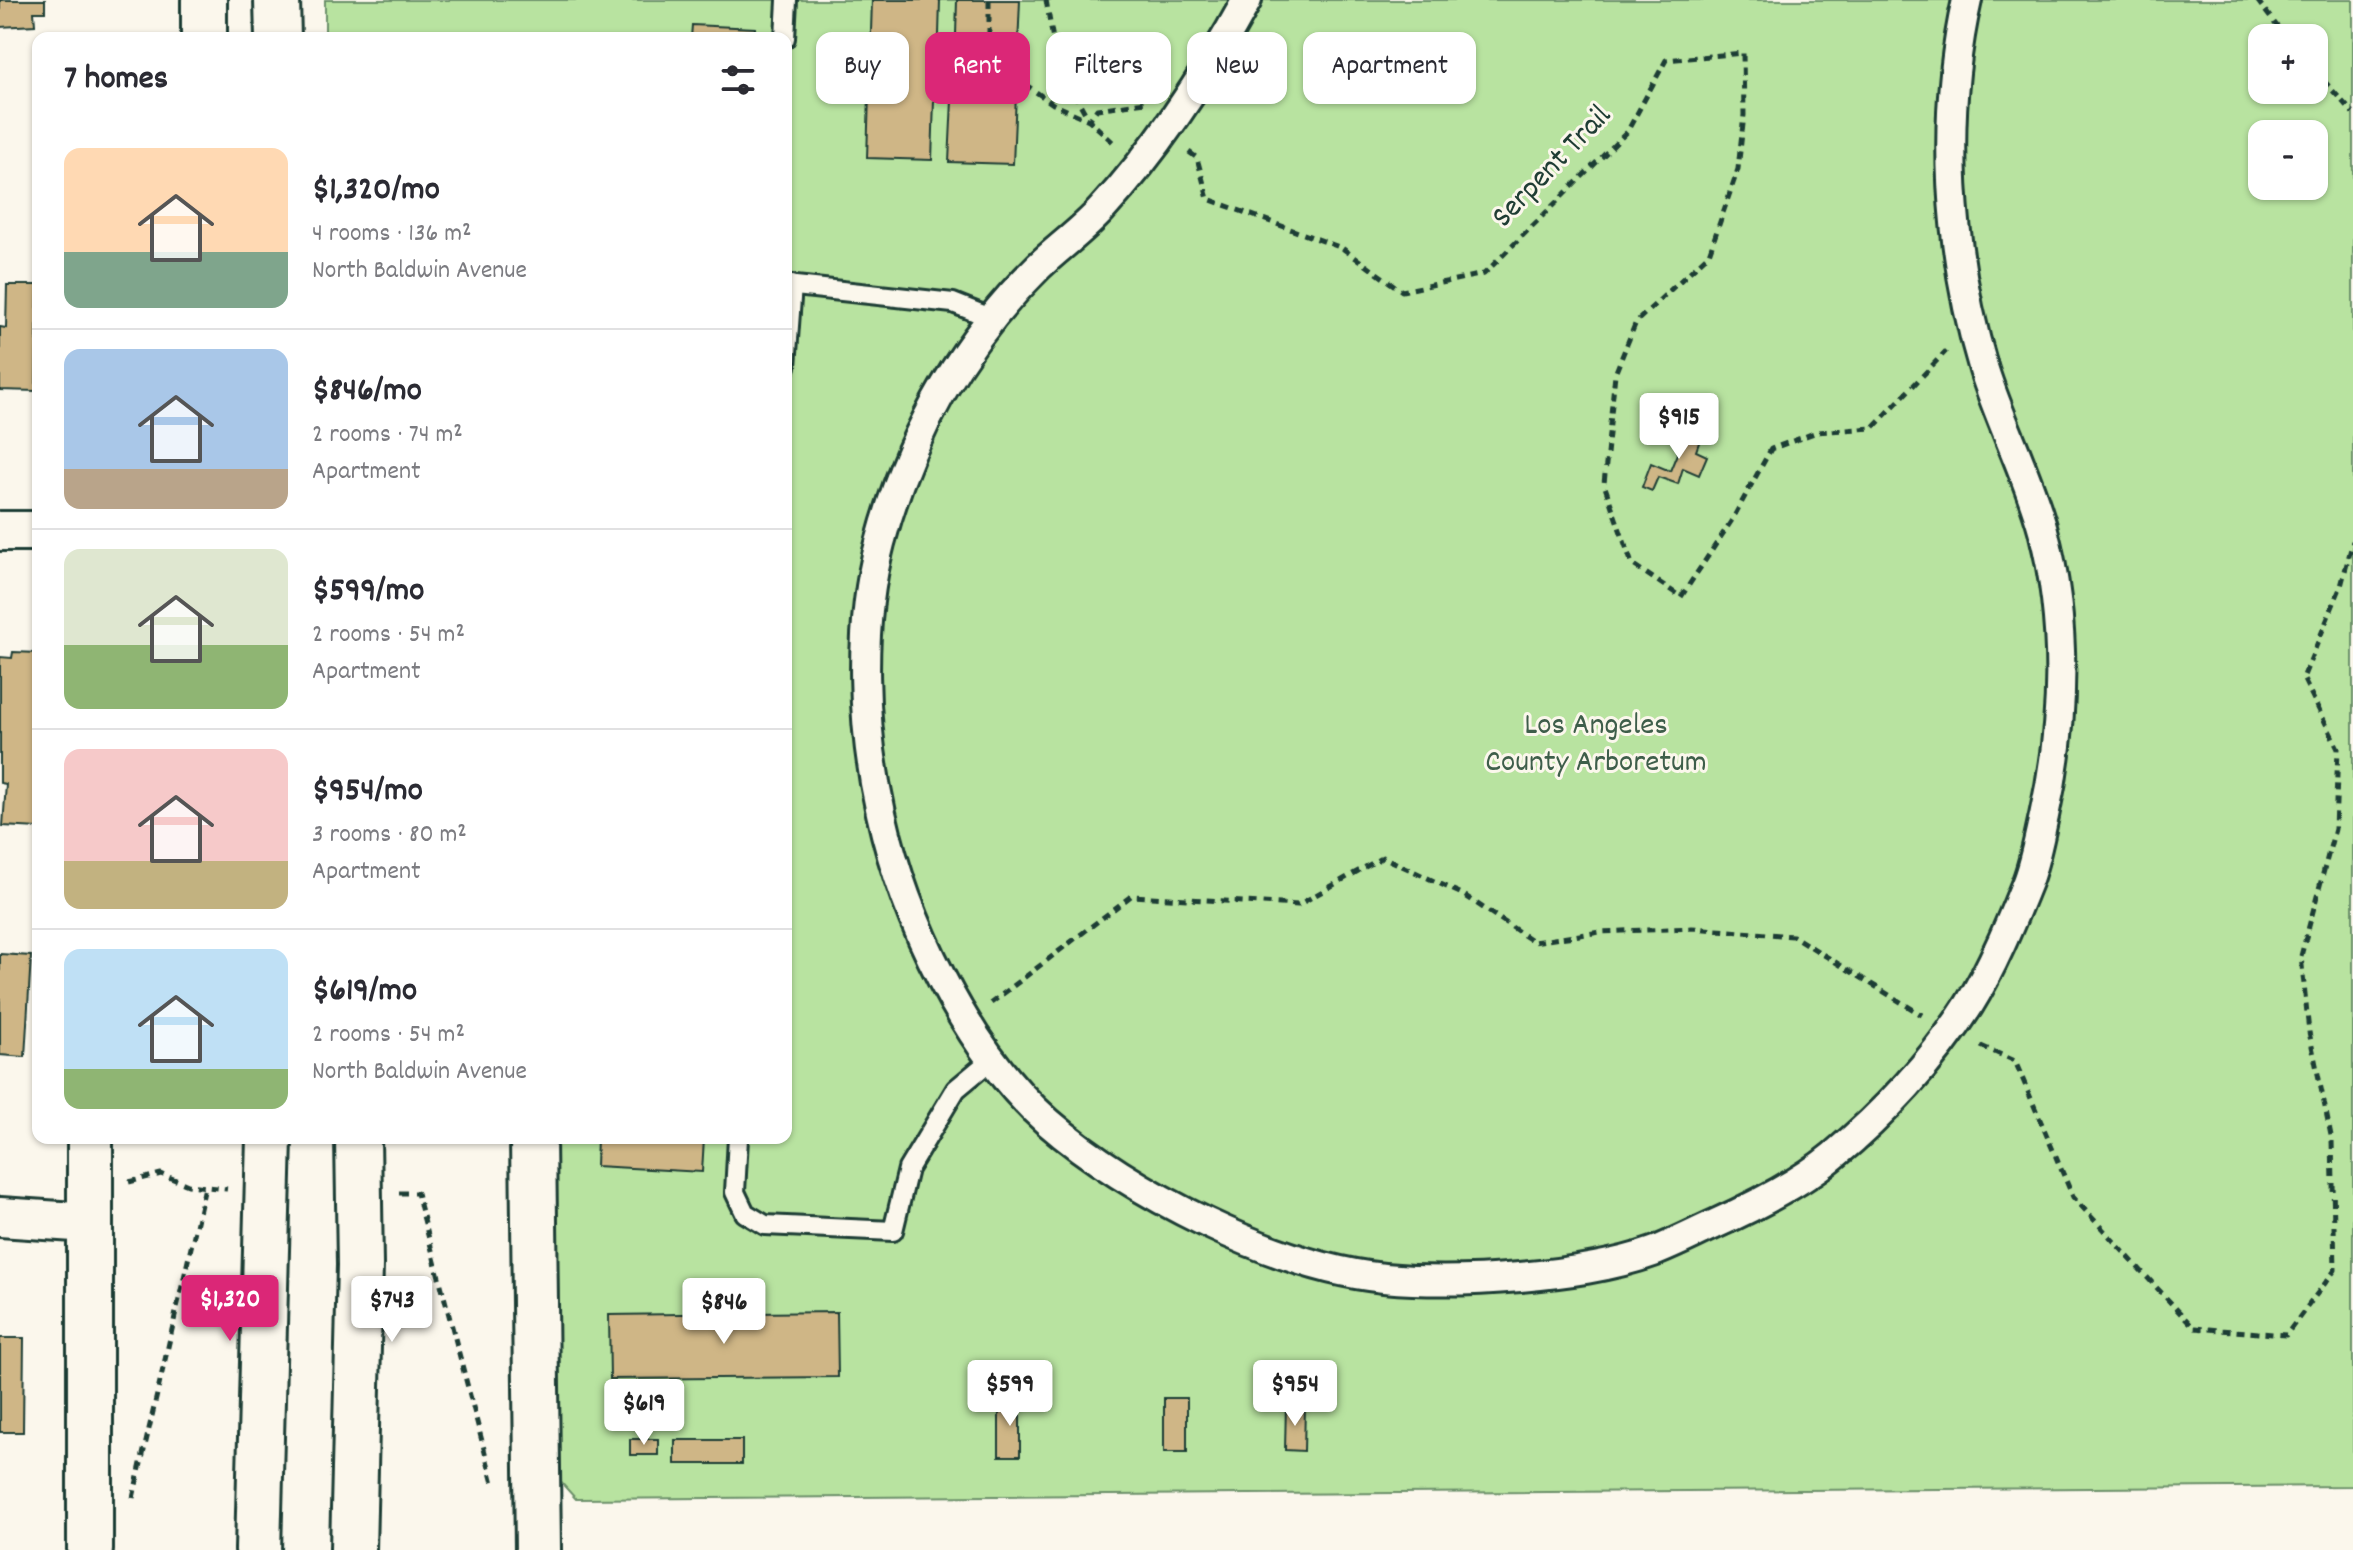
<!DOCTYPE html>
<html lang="en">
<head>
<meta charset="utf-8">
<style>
  body { margin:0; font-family:Dekko,sans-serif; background:#f7f7f7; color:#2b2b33; height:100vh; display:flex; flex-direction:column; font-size:30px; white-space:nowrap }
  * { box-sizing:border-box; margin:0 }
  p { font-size:26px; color:#7c7c81 }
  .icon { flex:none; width:44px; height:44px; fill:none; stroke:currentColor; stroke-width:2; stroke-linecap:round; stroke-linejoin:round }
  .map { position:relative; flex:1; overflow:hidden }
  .sheet { position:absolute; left:32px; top:32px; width:760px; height:1112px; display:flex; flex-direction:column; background:#fff; border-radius:16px; box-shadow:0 2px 6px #0004 }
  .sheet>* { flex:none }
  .top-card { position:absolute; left:816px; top:32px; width:760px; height:72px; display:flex; gap:16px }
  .controls { position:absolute; left:2248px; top:24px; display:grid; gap:16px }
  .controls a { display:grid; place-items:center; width:80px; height:80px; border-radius:16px; background:#fff; box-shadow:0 2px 6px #0004; font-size:40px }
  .price { position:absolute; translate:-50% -68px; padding:0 18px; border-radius:8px; background:#fff; color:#222; font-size:26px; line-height:52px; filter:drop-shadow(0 2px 4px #0008) }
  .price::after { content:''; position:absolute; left:50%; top:48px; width:24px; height:18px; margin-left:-12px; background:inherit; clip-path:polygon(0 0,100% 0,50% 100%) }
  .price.current { background:#db2777; color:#fff }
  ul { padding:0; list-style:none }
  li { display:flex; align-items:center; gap:24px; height:200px; padding:0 32px }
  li+li { border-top:2px solid #e1e1e2 }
  li span { display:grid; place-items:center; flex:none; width:224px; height:160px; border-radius:16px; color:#555 }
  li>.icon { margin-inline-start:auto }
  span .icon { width:96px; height:96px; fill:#fffc; stroke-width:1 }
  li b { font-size:34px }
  h2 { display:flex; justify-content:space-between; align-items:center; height:96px; padding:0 32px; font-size:34px }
  .chip { padding:0 28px; border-radius:16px; background:#fff; box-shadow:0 2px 6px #0004; font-size:28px; line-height:72px }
  .chip.current { background:#db2777; color:#fff }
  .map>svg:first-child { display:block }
</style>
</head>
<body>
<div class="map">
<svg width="2353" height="1550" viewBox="0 0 2353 1550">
  <rect width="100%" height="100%" fill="#fbf7ec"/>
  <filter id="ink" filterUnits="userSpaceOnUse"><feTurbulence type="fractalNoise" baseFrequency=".0125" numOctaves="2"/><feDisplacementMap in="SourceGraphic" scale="16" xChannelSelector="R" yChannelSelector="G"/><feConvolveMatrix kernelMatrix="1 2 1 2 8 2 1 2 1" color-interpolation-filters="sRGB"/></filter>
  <g filter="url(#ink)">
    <!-- green -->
    <path fill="#b8e3a0" stroke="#6c906a" stroke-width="2" fill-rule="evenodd" d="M325,0H2353V1486L576,1499L557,1478L556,1138H786V38H325ZM2262,38H2314V90H2262ZM2262,134H2314V186H2262Z"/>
    <!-- building -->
    <g fill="#cfb686" stroke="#1f3d34" stroke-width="2">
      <polygon points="0,0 45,0 45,12 34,12 35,25 0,27"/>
      <polygon points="872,0 940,0 938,69 955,70 957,0 1020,0 1013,164 949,162 952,100 934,100 932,160 867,158"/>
      <polygon points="692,25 755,28 755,38 691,38"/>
      <polygon points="7,285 38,285 36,391 0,390 0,327 6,328"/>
      <polygon points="1678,428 1701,437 1696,451 1707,456 1699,475 1683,468 1678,484 1658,477 1652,491 1642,487 1651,463 1670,471 1681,444 1673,440"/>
      <polygon points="13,652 38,653 38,828 3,826 6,784 0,783 0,657 12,658"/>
      <polygon points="0,954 31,956 25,1057 0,1055"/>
      <polygon points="597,1138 704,1138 702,1172 596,1166"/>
      <polygon points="837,1312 838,1377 610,1379 609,1315"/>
      <polygon points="0,1338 24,1338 23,1432 0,1432"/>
      <rect x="1164" y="1398" width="23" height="54"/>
      <rect x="999" y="1401" width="21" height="55"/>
      <polygon points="1286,1404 1305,1405 1304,1451 1285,1450"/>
      <rect x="630" y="1439" width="28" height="16"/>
      <rect x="675" y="1440" width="67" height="24"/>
    </g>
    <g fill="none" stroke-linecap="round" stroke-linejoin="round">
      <defs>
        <g id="service">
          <polyline points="785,38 787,0"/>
          <polyline points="786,285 953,303 991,318"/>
          <polyline points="786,366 792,285"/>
          <polyline points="738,1138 735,1192 745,1213 765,1225 893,1231 908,1169 956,1089 992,1059"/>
        </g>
        <path id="pedestrian" d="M1247,0C1207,73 1159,147 1102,209C1083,230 1059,247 1039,266C961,343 908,437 880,543C858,627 862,728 881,813C904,918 966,1050 1048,1122C1128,1192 1278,1268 1384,1278C1428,1282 1475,1281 1520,1277C1564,1273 1611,1267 1653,1252C1674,1244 1695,1233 1715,1224C1755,1206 1799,1184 1833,1156C1883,1115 1934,1060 1969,1005C1992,968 2011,922 2027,882C2035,861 2039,838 2044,816C2065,723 2067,623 2043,530C2028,475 2001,424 1984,370C1949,253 1940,119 1967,0"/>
        <g id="minor">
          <polyline points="0,531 38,531"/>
          <polyline points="0,1217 90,1223"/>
        </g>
        <g id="secondary">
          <polyline points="204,0 204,38"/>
          <polyline points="277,0 278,38"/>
          <polyline points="90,1138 90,1550"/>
          <polyline points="533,1138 538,1550"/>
          <polyline points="258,1550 269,1138"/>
          <polyline points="353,1550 360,1265 358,1138"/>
        </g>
      </defs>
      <!-- service casing -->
      <use href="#service" stroke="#1f3d34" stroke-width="24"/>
      <!-- pedestrian casing -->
      <use href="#pedestrian" stroke="#1f3d34" stroke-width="34"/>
      <!-- minor casing -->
      <use href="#minor" stroke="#1f3d34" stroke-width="44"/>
      <!-- secondary casing -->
      <use href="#secondary" stroke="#1f3d34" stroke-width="50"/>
      <!-- path -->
      <g stroke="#1f3d34" stroke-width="5" stroke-dasharray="8 6" stroke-linecap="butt">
        <polyline points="989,0 989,74 997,81 1029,87 1053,104 1089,120 1116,145"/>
        <polyline points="1046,0 1057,62 1089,120 1097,109 1145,102"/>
        <polyline points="2257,0 2286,38"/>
        <polyline points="2314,70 2353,113"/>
        <polyline points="1189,152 1197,158 1208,199 1342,248 1402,291 1484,274 1627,132 1666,60 1743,53 1744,115 1738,169 1709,254 1636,322 1615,374 1604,484 1632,564 1681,597 1732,520 1771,449 1817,432 1873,428 1946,351"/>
        <polyline points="991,1003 1131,896 1298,905 1383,857 1464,895 1534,942 1600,932 1692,928 1793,936 1922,1015"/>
        <polyline points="1981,1046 2015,1061 2073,1197 2194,1328 2286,1335 2335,1270 2332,1140 2309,1032 2301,956 2335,829 2338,748 2303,678 2341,586 2353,541"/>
        <polyline points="129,1182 161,1174 188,1185 227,1189"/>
        <polyline points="399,1193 417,1193 494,1487"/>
        <polyline points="133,1498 205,1187"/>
      </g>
      <!-- service -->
      <use href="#service" stroke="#fbf7ec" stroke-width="18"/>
      <!-- pedestrian -->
      <use href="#pedestrian" stroke="#fbf7ec" stroke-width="28"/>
      <!-- minor -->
      <use href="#minor" stroke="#fbf7ec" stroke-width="38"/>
      <!-- secondary -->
      <use href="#secondary" stroke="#fbf7ec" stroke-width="44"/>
    </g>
  </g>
  <g text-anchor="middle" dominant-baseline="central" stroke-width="6" stroke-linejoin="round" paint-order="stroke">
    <!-- street labels -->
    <g font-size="32" fill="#1f3d34" stroke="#fbf7ec">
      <text transform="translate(1553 168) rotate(-46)">Serpent Trail</text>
    </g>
    <!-- park labels -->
    <g font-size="32" fill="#3e5e4a" stroke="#fbf7ec">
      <text x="1596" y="727">Los Angeles<tspan x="1596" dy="37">County Arboretum</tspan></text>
    </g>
  </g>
</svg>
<div class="controls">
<a>+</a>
<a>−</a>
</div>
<b class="price" style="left:1679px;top:461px">$915</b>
<b class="price current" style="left:230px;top:1343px">$1,320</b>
<b class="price" style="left:392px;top:1344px">$743</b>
<b class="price" style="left:724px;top:1346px">$846</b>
<b class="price" style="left:1010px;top:1428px">$599</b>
<b class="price" style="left:1295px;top:1428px">$954</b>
<b class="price" style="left:644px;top:1447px">$619</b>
<div class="top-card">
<a class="chip">Buy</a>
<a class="chip current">Rent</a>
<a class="chip">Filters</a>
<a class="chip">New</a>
<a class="chip">Apartment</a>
</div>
<section class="sheet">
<h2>7 homes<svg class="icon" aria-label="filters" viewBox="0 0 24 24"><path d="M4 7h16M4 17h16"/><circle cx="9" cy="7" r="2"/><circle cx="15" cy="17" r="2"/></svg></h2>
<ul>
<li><span style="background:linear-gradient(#ffd9b3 65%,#7fa58c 0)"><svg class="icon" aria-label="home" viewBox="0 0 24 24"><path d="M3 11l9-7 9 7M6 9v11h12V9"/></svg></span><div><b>$1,320/mo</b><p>4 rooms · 136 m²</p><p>North Baldwin Avenue</p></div></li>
<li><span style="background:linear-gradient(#a9c7e8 75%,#b9a48a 0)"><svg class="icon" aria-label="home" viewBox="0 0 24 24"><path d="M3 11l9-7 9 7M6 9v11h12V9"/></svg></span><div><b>$846/mo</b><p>2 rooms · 74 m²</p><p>Apartment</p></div></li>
<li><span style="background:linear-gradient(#dfe7d0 60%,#8fb573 0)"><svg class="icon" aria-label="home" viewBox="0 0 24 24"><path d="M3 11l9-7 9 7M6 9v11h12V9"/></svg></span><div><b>$599/mo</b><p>2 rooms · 54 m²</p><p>Apartment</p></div></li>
<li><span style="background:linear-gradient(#f6c9c9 70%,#c2b280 0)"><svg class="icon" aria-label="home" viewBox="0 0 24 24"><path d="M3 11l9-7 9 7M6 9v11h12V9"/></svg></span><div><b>$954/mo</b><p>3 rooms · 80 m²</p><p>Apartment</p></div></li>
<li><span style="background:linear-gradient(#bfe0f5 75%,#8fb573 0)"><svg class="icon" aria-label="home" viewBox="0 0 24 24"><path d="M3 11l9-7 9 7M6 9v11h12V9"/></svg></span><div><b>$619/mo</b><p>2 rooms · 54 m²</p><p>North Baldwin Avenue</p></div></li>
</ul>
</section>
</div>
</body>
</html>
